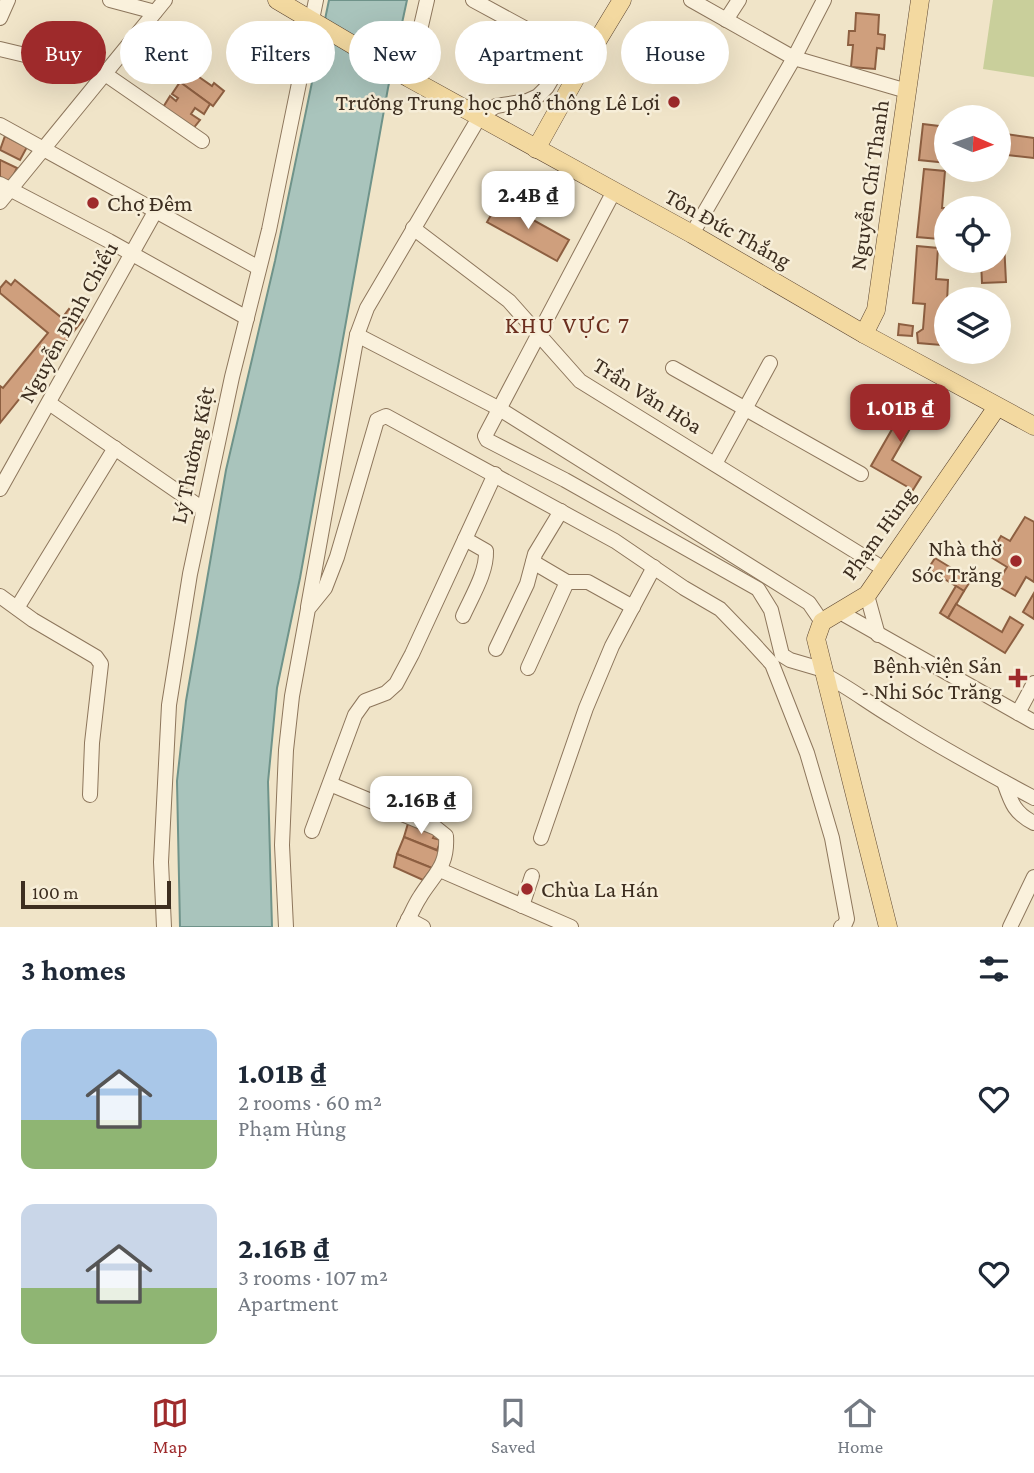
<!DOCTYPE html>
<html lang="en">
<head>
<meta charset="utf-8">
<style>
  body { margin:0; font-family:"Crimson Pro",serif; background:#f6f6f7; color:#1f2937; height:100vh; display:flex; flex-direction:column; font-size:26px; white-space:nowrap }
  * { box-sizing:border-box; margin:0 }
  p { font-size:23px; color:#747a83 }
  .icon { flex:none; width:38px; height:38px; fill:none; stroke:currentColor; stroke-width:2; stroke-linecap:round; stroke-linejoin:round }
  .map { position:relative; height:927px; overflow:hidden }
  .drawer { display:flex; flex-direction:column; background:#fff; flex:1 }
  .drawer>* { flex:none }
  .guide { position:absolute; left:21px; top:21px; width:992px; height:63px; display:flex; gap:14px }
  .needle { width:46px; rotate:92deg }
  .fabs { position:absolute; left:934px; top:105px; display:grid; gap:14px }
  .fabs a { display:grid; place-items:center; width:77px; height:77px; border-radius:50%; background:#fff; box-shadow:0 7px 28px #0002; font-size:35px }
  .scale { position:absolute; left:21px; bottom:18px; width:150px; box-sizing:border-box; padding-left:7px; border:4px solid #3d2e20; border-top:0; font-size:19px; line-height:24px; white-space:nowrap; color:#3d2e20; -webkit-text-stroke:5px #f7eed8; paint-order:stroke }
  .price { position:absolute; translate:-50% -60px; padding:0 16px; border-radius:14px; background:#fff; color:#222; font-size:23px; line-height:46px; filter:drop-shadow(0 2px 4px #0008) }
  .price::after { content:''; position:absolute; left:50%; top:42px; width:21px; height:16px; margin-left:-10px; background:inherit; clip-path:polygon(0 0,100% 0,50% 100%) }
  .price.active { background:#9e2a2b; color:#fff }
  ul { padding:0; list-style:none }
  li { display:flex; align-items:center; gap:21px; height:175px; padding:0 21px }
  li span { display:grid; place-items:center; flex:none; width:196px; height:140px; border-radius:14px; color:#555 }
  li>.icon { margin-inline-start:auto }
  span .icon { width:84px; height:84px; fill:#fffc; stroke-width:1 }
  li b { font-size:30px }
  h2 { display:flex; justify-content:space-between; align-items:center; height:84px; padding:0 21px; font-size:30px }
  .pill { padding:0 24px; border-radius:32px; background:#fff; box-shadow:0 7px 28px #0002; font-size:24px; line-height:63px }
  .pill.active { background:#9e2a2b; color:#fff }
  .tabs { display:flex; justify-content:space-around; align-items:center; height:98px; border-top:2px solid #e0e1e3; background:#fff; font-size:19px; color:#747a83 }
  .tabs a { display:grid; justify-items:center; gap:4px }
  .tabs .active { color:#9e2a2b }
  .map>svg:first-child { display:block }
</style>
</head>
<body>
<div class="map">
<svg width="1034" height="927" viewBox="0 0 1034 927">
  <rect width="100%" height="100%" fill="#f0e4c8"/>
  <!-- green -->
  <polygon fill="#c9cf9b" points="993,0 1034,0 1034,77 983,69"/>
  <!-- water -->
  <polygon fill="#a9c4bc" stroke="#6f938a" stroke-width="2" points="329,0 407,0 388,88 300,578 277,688 268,782 272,927 180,927 177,781 186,701 226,470 275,261"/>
  <!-- building -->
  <g fill="#cf9f7d" stroke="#8d5f41" stroke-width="2">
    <polygon points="856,13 879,15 878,34 885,35 884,49 877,48 875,69 851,67 853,45 848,45 849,31 855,31"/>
    <polygon points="189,70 212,86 214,83 224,91 213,106 180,82"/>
    <polygon points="180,82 210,104 204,114 195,108 191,114 200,120 192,130 162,109 170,96 176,101 178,98 172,94"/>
    <polygon points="923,124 947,127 947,163 919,160"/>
    <polygon points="999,133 1034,138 1034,158 999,154"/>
    <polygon points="5,136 27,147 20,160 0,150"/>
    <polygon points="0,160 17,168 10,182 0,177"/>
    <polygon points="924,169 945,171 942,208 944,208 939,239 917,237"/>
    <polygon points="499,201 569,240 557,261 487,222"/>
    <polygon points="999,242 1004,242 1006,282 982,283 981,261 999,261"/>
    <polygon points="917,246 938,248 936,279 948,280 947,303 944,303 941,345 918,343 917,333 923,329 925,304 913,303"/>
    <polygon points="15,280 62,318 69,309 83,320 0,423 0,386 3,388 48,333 0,293 0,288 6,281 11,285"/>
    <polygon points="899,324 913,326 912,336 898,335"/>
    <polygon points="914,391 927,399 892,460 921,477 913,490 871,466"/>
    <polygon points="1025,517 1034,522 1034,582 1026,577 1015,596 996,585 1007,567 989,556 1001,536 1010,541"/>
    <polygon points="935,558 971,580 964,591 928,569"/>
    <polygon points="956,586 964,591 948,618 940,613"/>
    <polygon points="1034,593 1034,619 1023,612"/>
    <polygon points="956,604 1002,632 1010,617 1023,625 1005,653 948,618"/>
    <polygon points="409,820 435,834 433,838 441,840 437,850 404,837"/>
    <polygon points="404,837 441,852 434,869 397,854"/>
    <polygon points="397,854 432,868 423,880 394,867"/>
  </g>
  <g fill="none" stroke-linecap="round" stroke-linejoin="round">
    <defs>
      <g id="minor">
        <polyline points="110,0 155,12"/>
        <polyline points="473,0 574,55"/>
        <polyline points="691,0 794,58 907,91"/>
        <polyline points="0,18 8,0"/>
        <polyline points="726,20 739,0"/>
        <polyline points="0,49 105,74 202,141"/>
        <polyline points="409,78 427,0"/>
        <polyline points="0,125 259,268"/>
        <polyline points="0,184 109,241 247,318"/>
        <polyline points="613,193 485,436 487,440 565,480 758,589 771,610 782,655 790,660 824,670"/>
        <polyline points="0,202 165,0"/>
        <polyline points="413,228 509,301 580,381 884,569"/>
        <polyline points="692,234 794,58 824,0"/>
        <polyline points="357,335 498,408 809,603 822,622"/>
        <polyline points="673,368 861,474"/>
        <polyline points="49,403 203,509"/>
        <polyline points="715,464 770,363"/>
        <polyline points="0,489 155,212"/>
        <polyline points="533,562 567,582 588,582 633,607"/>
        <polyline points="867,595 878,635"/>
        <polyline points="0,596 33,620 96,657 101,664 92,743 90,795"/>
        <polyline points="308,607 357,335 367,308 480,116 496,106 527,101 538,96 547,87 568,52"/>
        <polyline points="17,608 115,448"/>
        <polyline points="838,611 1034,722"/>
        <path d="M463,616C472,596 487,572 486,551L465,539"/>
        <polyline points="496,649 527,584 535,554 561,511"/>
        <polyline points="528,668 567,582"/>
        <path d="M825,675C850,688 870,704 894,718C939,747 987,773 1034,798"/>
        <polyline points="1018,713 1034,683"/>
        <path d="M1004,782C1011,802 1014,813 1034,823"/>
        <path d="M330,784L436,828L446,836C448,867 434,874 420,897C414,906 410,917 404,927"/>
        <polyline points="312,831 355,715 365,701 386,693 396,684 412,654 495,474"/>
        <polyline points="541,838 586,708 612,646 654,567"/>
        <polyline points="440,870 571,927"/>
        <polyline points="522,906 532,876"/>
        <polyline points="408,919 423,927"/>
        <polyline points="164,927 161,862 169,705 190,574 232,377 269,230 316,0"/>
        <polyline points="286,927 282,845 286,750 292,696 308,609 325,588 337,557 377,420 386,416 615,541 684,588 720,609 751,641 772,664 807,753 832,838 847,919 844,926 841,927"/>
        <polyline points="1010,927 1034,877"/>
      </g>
      <g id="major">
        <polyline points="277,0 409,78 692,234 864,334 1034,426"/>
        <polyline points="536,149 585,61 622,0"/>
        <polyline points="864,334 876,310 920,0"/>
        <polyline points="888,927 816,639 822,622 867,595 997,407"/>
      </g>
    </defs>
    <!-- minor casing -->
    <use href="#minor" stroke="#8d765c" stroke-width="16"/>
    <!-- major casing -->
    <use href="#major" stroke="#5b4430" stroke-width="19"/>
    <!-- minor -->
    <use href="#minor" stroke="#faf1dc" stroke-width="14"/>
    <!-- major -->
    <use href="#major" stroke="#f3d9a0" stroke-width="18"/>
  </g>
  <!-- markers -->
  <g fill="#9e2a2b" stroke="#f7eed8" stroke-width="2.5">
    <circle cx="674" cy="102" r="7"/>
    <circle cx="93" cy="203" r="7"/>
    <circle cx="1016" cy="561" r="7"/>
    <path d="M1014.5 667.5h7v7h7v7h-7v7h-7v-7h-7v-7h7z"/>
    <circle cx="527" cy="889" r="7"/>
  </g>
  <g text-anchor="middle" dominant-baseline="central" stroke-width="5" stroke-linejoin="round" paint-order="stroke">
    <!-- poi labels -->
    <g font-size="23" fill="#3d2e20" stroke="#f7eed8" text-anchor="end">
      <text x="660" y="102">Trường Trung học phổ thông Lê Lợi</text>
      <text x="107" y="203" text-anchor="start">Chợ Đêm</text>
      <text x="1002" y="548">Nhà thờ<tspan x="1002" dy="26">Sóc Trăng</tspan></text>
      <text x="1002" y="665">Bệnh viện Sản<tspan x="1002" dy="26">- Nhi Sóc Trăng</tspan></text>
      <text x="541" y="889" text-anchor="start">Chùa La Hán</text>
    </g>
    <!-- street labels -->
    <g font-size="23" fill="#3d2e20" stroke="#f7eed8">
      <text transform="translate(869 185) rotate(-82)">Nguyễn Chí Thanh</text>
      <text transform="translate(728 228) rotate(29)">Tôn Đức Thắng</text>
      <text transform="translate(68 322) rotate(-61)">Nguyễn Đình Chiểu</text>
      <text transform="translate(648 395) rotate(32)">Trần Văn Hòa</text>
      <text transform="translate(192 455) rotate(-78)">Lý Thường Kiệt</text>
      <text transform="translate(878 533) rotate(-54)">Phạm Hùng</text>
    </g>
    <!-- neighbourhood labels -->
    <g font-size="24" letter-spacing="2" fill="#6b2e1e" stroke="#f7eed8">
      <text x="568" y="324">KHU VỰC 7</text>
    </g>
  </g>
</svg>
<div class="fabs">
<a><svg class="needle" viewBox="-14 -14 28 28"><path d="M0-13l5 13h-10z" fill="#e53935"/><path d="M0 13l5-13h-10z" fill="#747a83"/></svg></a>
<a><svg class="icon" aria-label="locate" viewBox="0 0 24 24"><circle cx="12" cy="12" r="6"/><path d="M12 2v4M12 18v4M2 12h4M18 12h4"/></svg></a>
<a><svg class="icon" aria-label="layers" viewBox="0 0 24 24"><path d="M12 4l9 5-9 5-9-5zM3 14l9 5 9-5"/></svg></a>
</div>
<div class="scale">100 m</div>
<b class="price" style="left:528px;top:231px">2.4B ₫</b>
<b class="price active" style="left:900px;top:444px">1.01B ₫</b>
<b class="price" style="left:421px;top:836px">2.16B ₫</b>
<div class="guide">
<a class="pill active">Buy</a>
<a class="pill">Rent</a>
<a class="pill">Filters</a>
<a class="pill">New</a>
<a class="pill">Apartment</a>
<a class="pill">House</a>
</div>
</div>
<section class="drawer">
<h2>3 homes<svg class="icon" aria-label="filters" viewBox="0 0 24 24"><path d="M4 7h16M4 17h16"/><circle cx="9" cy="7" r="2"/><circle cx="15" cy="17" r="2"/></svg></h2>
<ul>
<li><span style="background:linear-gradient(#a9c7e8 65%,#8fb573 0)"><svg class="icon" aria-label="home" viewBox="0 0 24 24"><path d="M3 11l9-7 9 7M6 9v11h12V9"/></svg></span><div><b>1.01B ₫</b><p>2 rooms · 60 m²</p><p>Phạm Hùng</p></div><svg class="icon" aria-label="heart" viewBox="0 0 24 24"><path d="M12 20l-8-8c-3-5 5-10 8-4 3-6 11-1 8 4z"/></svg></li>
<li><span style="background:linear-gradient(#c9d6e8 60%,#8fb573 0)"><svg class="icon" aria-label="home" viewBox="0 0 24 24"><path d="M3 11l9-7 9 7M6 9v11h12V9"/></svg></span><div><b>2.16B ₫</b><p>3 rooms · 107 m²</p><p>Apartment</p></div><svg class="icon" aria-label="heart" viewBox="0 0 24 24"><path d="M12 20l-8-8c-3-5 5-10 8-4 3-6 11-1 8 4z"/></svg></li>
</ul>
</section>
<nav class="tabs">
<a class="active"><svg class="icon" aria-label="map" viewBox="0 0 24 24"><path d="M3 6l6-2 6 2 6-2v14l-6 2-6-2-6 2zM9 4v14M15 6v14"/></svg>Map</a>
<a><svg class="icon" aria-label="saved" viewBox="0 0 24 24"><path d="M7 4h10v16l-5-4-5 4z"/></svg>Saved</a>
<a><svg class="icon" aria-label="home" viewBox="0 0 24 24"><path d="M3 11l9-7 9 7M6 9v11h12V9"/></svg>Home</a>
</nav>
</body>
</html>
